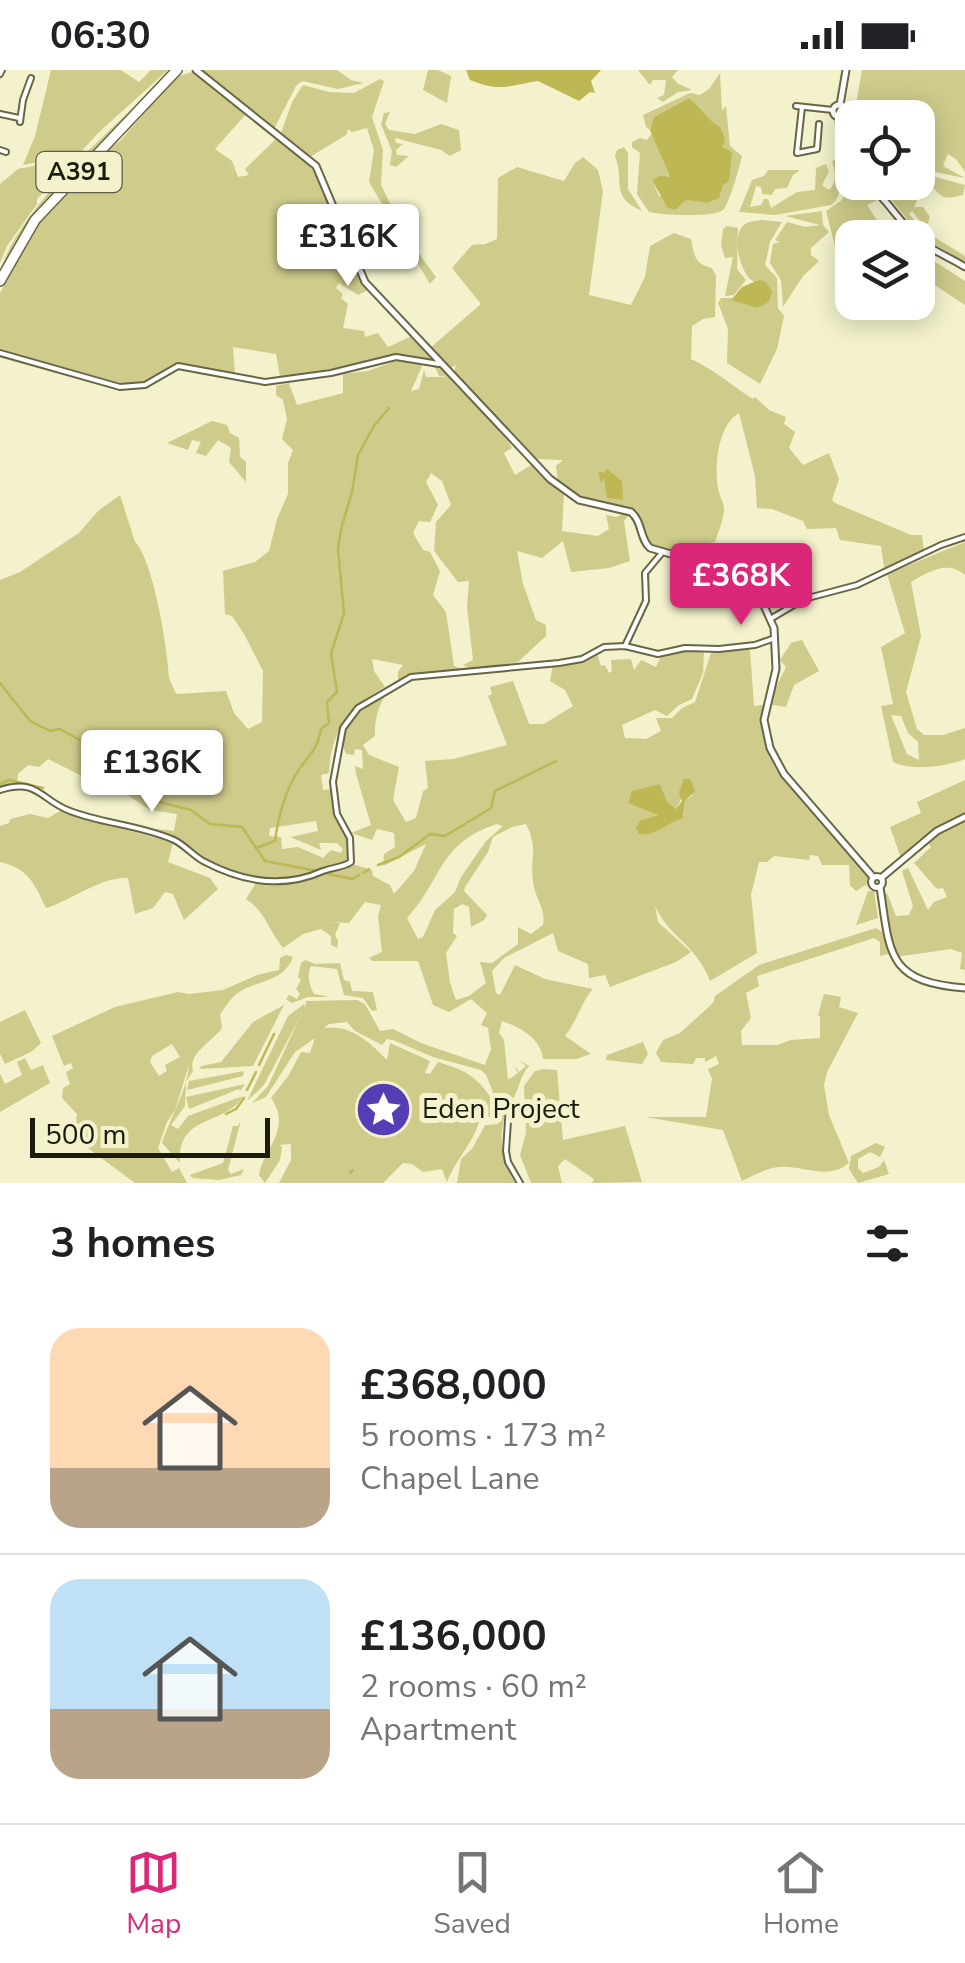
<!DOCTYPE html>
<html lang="en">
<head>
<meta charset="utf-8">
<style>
  body { margin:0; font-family:"Nunito Sans",sans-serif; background:#f2f2f2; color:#202124; height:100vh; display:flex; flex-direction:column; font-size:38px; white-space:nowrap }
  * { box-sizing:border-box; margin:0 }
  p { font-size:32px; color:#757577 }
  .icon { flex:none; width:55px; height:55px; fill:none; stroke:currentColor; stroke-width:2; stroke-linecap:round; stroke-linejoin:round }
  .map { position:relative; height:1113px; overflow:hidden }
  .details { display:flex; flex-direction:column; background:#fff; flex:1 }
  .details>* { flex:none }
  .buttons { position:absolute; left:835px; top:30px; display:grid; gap:20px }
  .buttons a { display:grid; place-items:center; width:100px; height:100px; border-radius:20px; background:#fff; box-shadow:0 5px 25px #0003; font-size:50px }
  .scale { position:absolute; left:30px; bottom:25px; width:240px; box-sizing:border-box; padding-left:10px; border:5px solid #1c1b0e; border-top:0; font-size:28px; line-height:35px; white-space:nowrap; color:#1c1b0e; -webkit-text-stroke:8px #f3f2cc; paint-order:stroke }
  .price { position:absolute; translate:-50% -85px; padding:0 22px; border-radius:10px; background:#fff; color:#222; font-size:32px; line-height:65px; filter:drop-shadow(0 2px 5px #0008) }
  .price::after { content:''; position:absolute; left:50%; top:60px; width:30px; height:22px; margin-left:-15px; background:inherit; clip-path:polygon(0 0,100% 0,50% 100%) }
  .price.current { background:#db2777; color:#fff }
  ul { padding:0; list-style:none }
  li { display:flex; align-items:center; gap:30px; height:250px; padding:0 50px }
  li+li { border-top:2px solid #e0e0e0 }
  li span { display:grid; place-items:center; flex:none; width:280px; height:200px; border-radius:30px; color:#555 }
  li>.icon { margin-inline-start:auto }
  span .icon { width:120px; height:120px; fill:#fffc; stroke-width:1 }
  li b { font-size:42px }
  h2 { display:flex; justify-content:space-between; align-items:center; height:120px; padding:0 50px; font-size:42px }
  .status { display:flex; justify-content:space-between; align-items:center; height:70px; padding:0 50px; background:#fff; direction:ltr }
  .status svg { height:28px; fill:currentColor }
  .tab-bar { display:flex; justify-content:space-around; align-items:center; height:140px; border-top:2px solid #e0e0e0; background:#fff; font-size:28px; color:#757577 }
  .tab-bar a { display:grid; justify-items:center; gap:5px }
  .tab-bar .current { color:#db2777 }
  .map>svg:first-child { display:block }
</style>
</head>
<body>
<div class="status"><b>06:30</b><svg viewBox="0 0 49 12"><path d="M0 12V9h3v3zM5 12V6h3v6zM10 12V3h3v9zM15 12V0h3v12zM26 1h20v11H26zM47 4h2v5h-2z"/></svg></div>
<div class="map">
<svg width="965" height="1113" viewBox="0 0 965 1113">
  <rect width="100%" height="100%" fill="#f3f2cc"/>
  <!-- green -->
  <g fill="#cecb8b" fill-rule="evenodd">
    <polygon points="51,0 121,0 139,12 151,0 168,0 98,63 69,95 61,88 23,95 35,66"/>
    <polygon points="202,0 337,0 351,10 364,13 338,19 302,11 296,16 274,59"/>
    <polygon points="428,0 438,0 451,6 447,33 423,20"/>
    <polygon points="638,0 678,0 672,7 677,13 692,20 678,22 663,32 657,28 664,25 666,10 653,10 650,15"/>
    <polygon points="862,0 965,0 965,102 956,89 948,84 943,96 965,108 929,101 918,103 918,48 854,47"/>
    <path d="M192,2H197L246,44L215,79L232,91L238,107L249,105L245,99L276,69C335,97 337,169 368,220L358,225L339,213L336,218L343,224L341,228L348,234L343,258L364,261L365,267L378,263L388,277L412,266L437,291L395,286L363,294L280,307L276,284L233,277L235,305L179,293L144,313L125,314L0,281V223L33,159L98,87L121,70L163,21L179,6Z"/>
    <path d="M720,3L722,41L726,36L730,76L742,86C740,95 729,135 723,140C713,148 661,145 649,142L637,124L640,83L632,77V72L640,68L647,70L652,63L670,108L652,110L659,126L707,133L732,86C713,69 711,43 689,28L654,47L650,60L646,57L643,45L690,23L700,25L709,19Z"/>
    <path d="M167,5C107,70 40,122 0,203C13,150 87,81 127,44C141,32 152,16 167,5Z"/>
    <polygon points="380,9 384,11 372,47 383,80 381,115 406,166 436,207 430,214 369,112 374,80 367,58 352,62 348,59 346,65 310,87 281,63 292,32 303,15 329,22 354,23"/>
    <polygon points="390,42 385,54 389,60 415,64 441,54 459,60 461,80 450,86 441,80 395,68 396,73 403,74 396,80 397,85 409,86 396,97 390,95 392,81 381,54 384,43"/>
    <path d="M624,77L628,83V119L642,141C609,127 625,110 615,86L617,80Z"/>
    <path d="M583,87L598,100L603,121L589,225L631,235L645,207L650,176L674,163L691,169C694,186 695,194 712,198L716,206L715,247L703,249L692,256L691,289C715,300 731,315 753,329L755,327L769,340L786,347L784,354L795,362L789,378L803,395L829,383L839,409L832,430L835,433L911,465H922L924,481L884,498L881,476L840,470L836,458L807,459L803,451L772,439L757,438L755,406L739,343C718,355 714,396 718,418C719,425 725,435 724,441C723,451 718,463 715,472L708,473L703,492L650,475L641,449L634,440L584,428L558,413L556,396L563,390L537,389L483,338L454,302L456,295L450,298L430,278L481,234L452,198L472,175L485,174L497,169L498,108L517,97L564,111L575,93Z"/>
    <path d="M835,90C839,105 845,125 831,135L775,145L739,142L752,110L764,106L768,100H800L793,105L787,118L775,119L772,125L762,124L761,117L756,116L750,137L761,135L764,129H768L771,138L797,122L815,120L816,98L826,94L829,102L822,115L829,120C837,113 835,100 832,91Z"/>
    <polygon points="60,91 66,98 37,129 37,134 7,176 0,193 0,114 18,99"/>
    <polygon points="849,106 852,112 859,113 882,128 867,135 888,167 852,168 852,179 835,176 826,141 842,130"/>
    <path d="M918,106H932L965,115L963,125C947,129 942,130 932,116L923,117L914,137H923L930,147L926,159L912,141L909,144L926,162L965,186V193L921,166L889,127L872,113L918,112Z"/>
    <polygon points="822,141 823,155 829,162 811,178 811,185 819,191 803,206 783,237 781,210 770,193 773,174 780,172 775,170 787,152 805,157 820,155 785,146"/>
    <polygon points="375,142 393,169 374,183 365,166 350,174 344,157 366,151 366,146"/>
    <path d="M761,150L782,152L770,172L765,195L777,208L778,238L784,246L777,279L760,314L727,293L728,259L718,233L721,228H732V230L757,238L759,210L754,212C740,205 730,164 745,154C750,151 756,151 761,150Z"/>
    <polygon points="727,156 738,158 737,199 746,210 734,225 725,226 733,187 725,188 721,176 723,159"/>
    <polygon points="918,181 965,211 965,235 918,204"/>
    <path d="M399,290L416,292L422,296L411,321L419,319L424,300L426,307H450L439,306L436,299L429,294L447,301L510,374L512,378L504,383L515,405L533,394L564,423L562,461L598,466L609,459L606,445L617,447L625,442L630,444L624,451L630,491L609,498L571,502L563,471L542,488L517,481L523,514L536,550L546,555V566L518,592L471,599L463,595L473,590L467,537L469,511L458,512L434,481L436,452L451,435L442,411L431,403L426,412L438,435L430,452L419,451L413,463L423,480L430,482L440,501L433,525L446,542L454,596L466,600L410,606L398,611V602L403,595L372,589L374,601L385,617C350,635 330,663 329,703L321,705L323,720L331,719L334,746L348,769L349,793L372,800L373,806L390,815L394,824L414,801L426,774L383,796L384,784L395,777L394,763L377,759L372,770L351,763L371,755L356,704L355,696L363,699L362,680L355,679L354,685L346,684C333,655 367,635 388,622C378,634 374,653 375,666L363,675L369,685L399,697L393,730L406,752L416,748L423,721L428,718L425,691L453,689L507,675L488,626L492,624L490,617L513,611L529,654H544L573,636L565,620L550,611L553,595L583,590L597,583L601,596L605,595L609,603L612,601L611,590L631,589L634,600L641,590L656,597L660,588L687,580L704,583L703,603L692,629L679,635L667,646L655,640L622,655L625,668L646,669L661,661L656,648H672L682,638L695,632L711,583L742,577L750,580L754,636L763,635L762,656L769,686L777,701L860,793L869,806V813L856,821L850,815L849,795H822L818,786L810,785L809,790L774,786L767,792H759L751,825L757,883L710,911C697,875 666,865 655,835L658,852L691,882L676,892L610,917L605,905L589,908L588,894L558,881L553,863L504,888L492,901L496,923L500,925L515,895L545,909L593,919C581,932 578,950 565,966L591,984L576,989H543C541,968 520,957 502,951L499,963L504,970L508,1010L518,1003L513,994L519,1002L526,996L519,990L529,996C518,1008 519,1025 509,1033L497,1032L486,1005L481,1000L433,987L393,970L387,969L382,975L355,961L347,952L329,954L324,958C350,954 370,972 387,990L390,973L430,991L425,1003L430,1004L438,992C474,1003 478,1009 499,1039L506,1041C498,1067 501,1088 515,1113H457L461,1089L472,1079L485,1055L498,1054L497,1049L481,1045C476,1070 456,1089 447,1112L442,1099L423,1102L412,1094L403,1093L383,1113H279L291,1090V1074L279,1075L282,1077L280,1090L265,1113L259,1105C263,1079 293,1059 271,1028L289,1005L301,982L310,983L315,968L295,982L266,1027L252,1033L268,1016L301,945L264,1015L247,1031L288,946L304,934L305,938L306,931L357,930L365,934L380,961L393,959L421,973L485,995L491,979L488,958L481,955L487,943L471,929L449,942L433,935L418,891H372L369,888L382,882L378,846L381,835L365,832L349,853L328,852L340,853L335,865L338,871L337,878L331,875V866L321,859L303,864L283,878C269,861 265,841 246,829L257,811L204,789L178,769L147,758L174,761L177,744L150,740L106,711L80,705L48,689L39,697L28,695L18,704L17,712L0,717V510L20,502L79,463L98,441L120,425L135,472C153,489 168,580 169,608L176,624L226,621L234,643L248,659L262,652L263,601L244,564L232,546L225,544L223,501L255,492L269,481L277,449L288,424V393L293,380L282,369L287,349L283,330L276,325V316L289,313L297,335L343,323V304L368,301ZM660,714L667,731L676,739L683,726L693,725L685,731L684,745C676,752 650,766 639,764L641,750L658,745L657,742L628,733ZM316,751L318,761L290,767L321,780L319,773H337L343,779L341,783L331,780L323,788L298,777L282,779L281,767L269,766L270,758ZM497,754L503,756L486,771L461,807L455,822L435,840L423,867L418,869L407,848C443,809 438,773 497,754ZM526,754C540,782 528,790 534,817C537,831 546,840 543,855L531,864L518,857V874L492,893L480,892L486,913L469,926L456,930L450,913L446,883L457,866L453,863L454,839L462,834L469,837L471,857L484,850L487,845L464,821L465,817L488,782L493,767L512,757Z"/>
    <polygon points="212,351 227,355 230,363 239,368 240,387 246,392 246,412 229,392 231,378 218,370 206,386 196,383 201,372 192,370 188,380 167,373"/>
    <path d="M965,472V505C948,490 929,501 911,512L921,566L906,622L917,659L924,665H943L965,658V689C946,697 911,701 893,692L881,636L893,634L881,577L905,563L887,504ZM891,645L901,646L908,663L918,672L919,690L907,684Z"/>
    <polygon points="802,570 819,601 794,615 786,637 768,634 786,597 780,590 791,573"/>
    <polygon points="965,710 965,743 935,758 901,788 890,757 921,743 917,732"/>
    <path d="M60,741L173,773L168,792L210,808L218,819L184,850L173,824L165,822L153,838L135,844L128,808C99,807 73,830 46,838C34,813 28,798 0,792V756L9,753L10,749L30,744L48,748Z"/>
    <polygon points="965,751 965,900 960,899 962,883 951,879 895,887 884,821 888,825 896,846 909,845 913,836 902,801 908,798 928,840 934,832 947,827 943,818 937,819 914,793 931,777 928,772 939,762"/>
    <polygon points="868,821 874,821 878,848 856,855"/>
    <path d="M876,858L884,863L889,884L880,886V872L874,868L757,906L759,916L746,923L751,948L741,961L742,975H777L791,970L820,968V947L818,945L824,924L841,927L839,937L858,943L827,1002L824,1015L829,1045L849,1093C827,1111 803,1095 779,1097C766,1098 753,1106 742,1111L723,1060L645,1047H706L712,1009L708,999L719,994L716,986L705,992V988H696L693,994L661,992L656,983L663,970L680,963L713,933L715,926L759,895Z"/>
    <path d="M286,885L293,887C283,914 255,909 235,925C229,931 224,938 220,945L222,958C211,973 188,983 193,1001L186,1012L185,1036L171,1055L178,1059L188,1046L243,1026C225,1057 177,1043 180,1093L162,1073C170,1048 188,1018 189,995L175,1040L167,1052L158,1078L172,1102L179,1098L187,1113H135L85,1076L75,1059L77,1044L62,1028L63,1018L70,1014L66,1002L73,998L71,993L64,996L52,966L115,937L178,922L189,924L223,920L257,905L279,900L280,888ZM172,974L180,987L165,995L167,1001L159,1006L150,992L152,986Z"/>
    <path d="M305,890L315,894L340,893L344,910L350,912L352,921L373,922L377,940L372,941L363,928L344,925L337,899L311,896C306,906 310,916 314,924L330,927H308L292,933L286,929L289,925L297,929L300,924L296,919L301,910L298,907L301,893Z"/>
    <polygon points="284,935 253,996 200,999 201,996 221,992 253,952"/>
    <polygon points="25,940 41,973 31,982 5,994 0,984 0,952"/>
    <polygon points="643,972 648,984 642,994 606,990 607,985"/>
    <polygon points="25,988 31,1000 43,995 50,1013 0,1042 0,1004 5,1014 22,1005 17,992"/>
    <polygon points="543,999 557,1000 563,1070 625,1056 642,1112 592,1113 594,1109 565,1089 558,1096 562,1113 531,1113 520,1085 526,1063 524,1016 535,1001"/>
    <polygon points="244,1001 243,1006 187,1020 189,1011"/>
    <polygon points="245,1014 240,1021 239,1019 189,1039 186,1027"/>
    <polygon points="241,1050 228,1100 231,1104 244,1099 241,1105 219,1110 192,1108 190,1105 223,1093 233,1056 238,1056"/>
    <polygon points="876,1073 885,1077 880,1087 870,1082 858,1089 858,1098 863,1103 879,1097 884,1090 889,1104 858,1113 849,1099 851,1086"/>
  </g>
  <!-- water -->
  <g fill="#bdb754">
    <path d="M466,0H601L591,11L595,23L590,22L579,31L538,11C510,15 501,23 470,10Z"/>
    <path d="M689,28C702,37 707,51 720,57L725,69L723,77L732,82L729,111L723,115L719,128L707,133L686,130L675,140L667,137L652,110L660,106L670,107L650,60L654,47Z"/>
    <polygon points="759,210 766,212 772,222 769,232 757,238 731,230 742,217"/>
    <polygon points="607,399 622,411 623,430 607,428 604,408 601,413 598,401 603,403"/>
    <path d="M684,709H690L695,721L685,731L683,748C668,753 653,767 639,764L636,757L641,750L658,745L628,733L632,721L660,714L667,731L676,739L682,731L679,722Z"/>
  </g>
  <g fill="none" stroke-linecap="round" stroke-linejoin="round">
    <!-- stream -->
    <g stroke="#bdb754" stroke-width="2.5">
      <polyline points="0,613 30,651 50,661 60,659 119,692 152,730 191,740 210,754 242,757 265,791 317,801"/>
      <polyline points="0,714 9,710 43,718"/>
      <path d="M256,778L275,771C278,748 283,728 294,708C305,687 317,684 321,659L329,653L327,632L337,622L331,584L344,543L338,479L341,459L352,422L358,385L374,356L389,338"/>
      <polyline points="378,795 399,787 430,764 445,766 491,738 495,721 556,691"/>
      <polyline points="324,803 352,809 359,805"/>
      <polyline points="363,803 369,799"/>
      <polyline points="259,995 274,964"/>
      <polyline points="247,1020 256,1002"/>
      <polyline points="226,1044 236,1039 244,1028"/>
      <polyline points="350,1103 353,1100"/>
    </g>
    <defs>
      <g id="minor">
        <polyline points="0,4 2,0"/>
        <polyline points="796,36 833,40"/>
        <polyline points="802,37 797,83 817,79 819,54"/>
        <polyline points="0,44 19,48"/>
        <polyline points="20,52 23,30 31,8"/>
        <polyline points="0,80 6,82"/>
        <polyline points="0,283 120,317 145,315 178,296 265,312 331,303 396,287 439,294"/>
        <polyline points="783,506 780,508 786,538"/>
        <polyline points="772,548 804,529 857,515 941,475 965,467"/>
        <polyline points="625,576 646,531 645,503 661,484"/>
        <path d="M0,720C39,708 40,730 70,741C104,754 140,755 174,770C185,775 194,787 205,792C243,812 283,819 323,801C333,797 342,798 351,792L350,768L337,744L333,712L343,658L358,638L411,607L559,593L582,589L604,577L625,576L658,584L685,578L719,579L755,575L775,568"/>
        <polyline points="509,1036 506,1081 508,1092 520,1113"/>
      </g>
      <g id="tertiary">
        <path d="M196,0L316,96L365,212L550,409L579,430L631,442C643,452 639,468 650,478L737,503L753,511L774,558L776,599L764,650L770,678L784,704L873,807"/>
        <circle cx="839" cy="41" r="6"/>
        <polyline points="840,35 846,0"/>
        <polyline points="839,47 841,85 852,102"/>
        <path d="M866,112C889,130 900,155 922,172C935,182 951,188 965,197"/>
        <circle cx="877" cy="812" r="5.5"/>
        <polyline points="881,808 937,761 965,747"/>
        <path d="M880,817C890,883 886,912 965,918"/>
      </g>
      <polyline id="trunk" points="0,211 35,150 177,0"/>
    </defs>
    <!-- minor casing -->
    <use href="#minor" stroke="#686645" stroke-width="8"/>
    <!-- tertiary casing -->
    <use href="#tertiary" stroke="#686645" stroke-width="9"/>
    <!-- trunk casing -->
    <use href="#trunk" stroke="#686645" stroke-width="12"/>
    <!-- minor -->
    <use href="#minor" stroke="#fff" stroke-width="4"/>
    <!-- tertiary -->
    <use href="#tertiary" stroke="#fff" stroke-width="5"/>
    <!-- trunk -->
    <use href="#trunk" stroke="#fff" stroke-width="9"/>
  </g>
  <!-- icons -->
  <defs>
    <symbol id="sight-disc" viewBox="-11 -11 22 22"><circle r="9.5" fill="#553db5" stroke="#f3f2cc"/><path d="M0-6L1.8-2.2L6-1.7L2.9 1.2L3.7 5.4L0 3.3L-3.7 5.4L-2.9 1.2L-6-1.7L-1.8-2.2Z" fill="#fff"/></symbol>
  </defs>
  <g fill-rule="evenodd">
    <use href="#sight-disc" x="352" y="1008" width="63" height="63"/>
  </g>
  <g text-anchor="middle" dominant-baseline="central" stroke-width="10" stroke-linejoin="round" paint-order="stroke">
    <!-- shield labels -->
    <rect fill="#f3f2cc" stroke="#5c5c47" stroke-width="2.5" x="36.5" y="82" width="85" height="40" rx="8"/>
    <g font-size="25" font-weight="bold" fill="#1c1b0e">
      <text x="79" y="102">A391</text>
    </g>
    <!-- poi labels -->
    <g font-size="28" fill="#1c1b0e" stroke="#f3f2cc" text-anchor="start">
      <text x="422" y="1039">Eden Project</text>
    </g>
  </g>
</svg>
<div class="buttons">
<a><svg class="icon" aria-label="locate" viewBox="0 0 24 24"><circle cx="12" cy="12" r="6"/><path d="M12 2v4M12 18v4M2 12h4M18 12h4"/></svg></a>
<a><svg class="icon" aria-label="layers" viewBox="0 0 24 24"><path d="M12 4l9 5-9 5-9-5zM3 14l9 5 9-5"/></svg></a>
</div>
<div class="scale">500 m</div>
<b class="price" style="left:348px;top:219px">£316K</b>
<b class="price current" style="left:741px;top:558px">£368K</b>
<b class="price" style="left:152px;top:745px">£136K</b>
</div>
<section class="details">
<h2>3 homes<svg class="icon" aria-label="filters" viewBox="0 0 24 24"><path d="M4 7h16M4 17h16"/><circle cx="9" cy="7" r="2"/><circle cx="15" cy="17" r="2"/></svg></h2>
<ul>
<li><span style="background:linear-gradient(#ffd9b3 70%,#b9a48a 0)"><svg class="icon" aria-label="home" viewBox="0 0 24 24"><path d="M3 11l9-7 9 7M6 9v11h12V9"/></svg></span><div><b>£368,000</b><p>5 rooms · 173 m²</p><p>Chapel Lane</p></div></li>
<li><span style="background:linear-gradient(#bfe0f5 65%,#b9a48a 0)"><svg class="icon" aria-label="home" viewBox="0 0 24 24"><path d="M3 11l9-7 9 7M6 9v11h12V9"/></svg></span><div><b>£136,000</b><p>2 rooms · 60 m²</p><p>Apartment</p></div></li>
</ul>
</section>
<nav class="tab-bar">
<a class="current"><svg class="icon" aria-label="map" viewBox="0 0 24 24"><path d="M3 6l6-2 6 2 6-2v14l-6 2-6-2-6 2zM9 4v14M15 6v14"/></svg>Map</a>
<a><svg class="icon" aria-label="saved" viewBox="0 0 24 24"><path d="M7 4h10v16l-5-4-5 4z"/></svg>Saved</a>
<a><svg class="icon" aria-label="home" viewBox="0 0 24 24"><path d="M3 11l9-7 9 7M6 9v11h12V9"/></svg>Home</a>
</nav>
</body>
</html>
